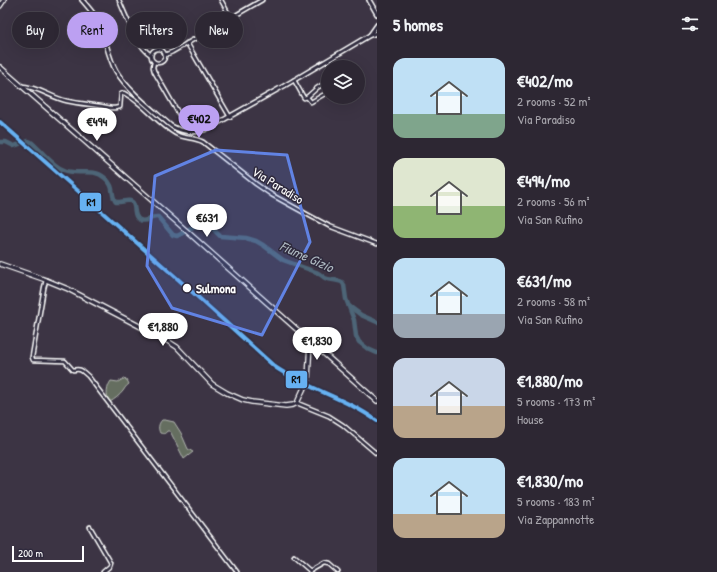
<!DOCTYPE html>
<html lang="en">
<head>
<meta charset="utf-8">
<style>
  body { margin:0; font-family:"Patrick Hand",sans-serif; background:#39333f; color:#f1f3f6; height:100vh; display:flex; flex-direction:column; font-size:15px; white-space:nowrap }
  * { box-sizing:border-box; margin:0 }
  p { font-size:13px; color:#a7a5ac }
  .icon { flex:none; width:22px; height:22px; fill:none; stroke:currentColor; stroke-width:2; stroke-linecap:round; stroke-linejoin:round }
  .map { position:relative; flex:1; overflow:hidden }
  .side { display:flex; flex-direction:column; background:#2d2733; width:340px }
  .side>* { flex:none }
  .top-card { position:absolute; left:12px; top:12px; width:305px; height:36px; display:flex; gap:8px }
  .buttons { position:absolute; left:321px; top:60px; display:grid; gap:8px }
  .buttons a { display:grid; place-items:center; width:44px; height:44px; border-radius:50%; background:#2d2733; box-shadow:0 4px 16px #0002,0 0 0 1px #48444e; font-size:20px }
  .scale { position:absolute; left:12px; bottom:10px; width:72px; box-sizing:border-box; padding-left:4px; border:2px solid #fff; border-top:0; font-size:11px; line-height:14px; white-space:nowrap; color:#fff; -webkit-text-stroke:3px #2f2a3d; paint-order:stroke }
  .price { position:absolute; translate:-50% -34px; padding:0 9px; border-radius:14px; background:#fff; color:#222; font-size:13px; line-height:26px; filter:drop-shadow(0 1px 2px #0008) }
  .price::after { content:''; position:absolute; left:50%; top:24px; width:12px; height:9px; margin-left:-6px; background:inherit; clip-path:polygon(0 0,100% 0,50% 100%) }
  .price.active { background:#bca0f2; color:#111 }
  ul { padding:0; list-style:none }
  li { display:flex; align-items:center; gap:12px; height:100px; padding:0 16px }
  li span { display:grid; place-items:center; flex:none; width:112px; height:80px; border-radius:12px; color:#555 }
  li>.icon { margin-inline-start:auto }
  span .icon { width:48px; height:48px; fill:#fffc; stroke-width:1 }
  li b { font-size:17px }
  h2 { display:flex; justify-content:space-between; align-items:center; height:48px; padding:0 16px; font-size:17px }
  .tag { padding:0 14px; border-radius:18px; background:#2d2733; box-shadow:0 4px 16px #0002,0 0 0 1px #48444e; font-size:14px; line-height:36px }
  .tag.active { background:#bca0f2; color:#111 }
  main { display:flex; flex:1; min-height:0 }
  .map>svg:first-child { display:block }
</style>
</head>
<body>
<main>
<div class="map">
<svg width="377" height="572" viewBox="0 0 377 572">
  <rect width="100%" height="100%" fill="#3c3444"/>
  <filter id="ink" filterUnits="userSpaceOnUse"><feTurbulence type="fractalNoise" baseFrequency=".025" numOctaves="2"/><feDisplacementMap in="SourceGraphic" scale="8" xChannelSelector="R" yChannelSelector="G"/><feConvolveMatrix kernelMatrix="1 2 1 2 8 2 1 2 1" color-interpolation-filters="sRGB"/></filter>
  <g filter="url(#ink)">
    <!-- green -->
    <g fill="#656e61" stroke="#b2b6b0">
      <path d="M123,379L127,380L129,384C126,386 125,388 123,391C119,396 115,399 110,402C105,397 107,386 111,381L118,382Z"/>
      <path d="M162,420H165L174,422L181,433L188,449L193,452L184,459L170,431H167C165,434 164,434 160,433C158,429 158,424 162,420Z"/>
    </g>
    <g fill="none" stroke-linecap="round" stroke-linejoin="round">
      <!-- river -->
      <g stroke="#4d6577" stroke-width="4.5">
        <path d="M0,142H6L14,146L28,141L31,142C40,149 53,167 64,170C77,176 93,167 105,178C116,187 110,195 116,202C121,203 130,198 133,203C136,209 133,217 140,220C146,223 151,216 158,217L173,235L177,236L181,234L191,228L203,223H207L210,224L214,230L220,236L246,238L256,241L263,245L283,260L316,272C319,273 322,276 325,278C329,280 337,280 342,282L344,285L346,299L354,320L356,336L359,342L368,349L377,353"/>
        <polyline points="349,306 361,315 377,322"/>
      </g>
      <defs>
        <g id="minor">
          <path d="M119,0C125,14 138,48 151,55"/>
          <polyline points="221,0 231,18"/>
          <polyline points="187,43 230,117"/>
          <circle cx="158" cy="56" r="7"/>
          <polyline points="165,55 172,52 262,0"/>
          <polyline points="154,62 153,67 154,71 180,116"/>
          <polyline points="294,80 304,98 307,97 311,102 328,92"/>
          <path d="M22,86C36,86 52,98 67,101C81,104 96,105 111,108H115L120,107L121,94L124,93C129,96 135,100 140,104C152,114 162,126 176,134C184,139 194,137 203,142L256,184L272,195L312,217L329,226L377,244"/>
          <polyline points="307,97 317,88 328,81"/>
          <path d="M46,280L44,288L32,357L33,360L65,361L73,370C81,368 82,371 88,376L237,572"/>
          <polyline points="297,403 329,416 343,425 377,454"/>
          <polyline points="90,527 111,563 110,566 103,572"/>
          <polyline points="294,557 309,570 310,572"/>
          <polyline points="310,571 324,563 329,564 338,572"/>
        </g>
        <g id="tertiary">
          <path d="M82,0C89,8 96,15 100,25C106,40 108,57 116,71C128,91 153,110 171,126C184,133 196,134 209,128L284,86L365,38L370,35L377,33"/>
          <polyline points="369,0 377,14"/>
          <polyline points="370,35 377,25"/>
        </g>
        <g id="secondary">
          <polyline points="0,6 4,0"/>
          <polyline points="0,67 180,225 377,401"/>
          <polyline points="0,264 46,280 68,289 166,340 177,347 212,384 227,393 243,400 252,402 286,406 293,405 297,403 308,379 310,342"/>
        </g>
      </defs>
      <!-- minor casing -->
      <use href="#minor" stroke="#fff" stroke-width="5.5"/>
      <!-- tertiary casing -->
      <use href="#tertiary" stroke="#fff" stroke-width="6"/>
      <!-- secondary casing -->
      <use href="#secondary" stroke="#fff" stroke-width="6"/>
      <!-- minor -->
      <use href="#minor" stroke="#2f2a3d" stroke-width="2.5"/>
      <!-- tertiary -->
      <use href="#tertiary" stroke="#2f2a3d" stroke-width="3"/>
      <!-- secondary -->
      <use href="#secondary" stroke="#2f2a3d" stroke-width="3.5"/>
      <defs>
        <path id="rail-1" d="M0,122L179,280L275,367C307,389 346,398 377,421"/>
      </defs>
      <!-- rail-1 casing -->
      <use href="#rail-1" stroke="#2f2a3d" stroke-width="7"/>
      <!-- rail-1 -->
      <use href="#rail-1" stroke="#66b1f2" stroke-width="4"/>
    </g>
  </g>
  <!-- marked area -->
  <path fill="#6183e4" fill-opacity="0.2" stroke="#6183e4" stroke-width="3" stroke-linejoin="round" d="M216,150L287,155L310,242L262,335L172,308L147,266L155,176Z"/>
  <!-- markers -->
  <circle fill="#fff" stroke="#2f2a3d" stroke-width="1.5" cx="187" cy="288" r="5"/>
  <g text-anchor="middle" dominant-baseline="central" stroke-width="3" stroke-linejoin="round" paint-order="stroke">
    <!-- street labels -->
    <g font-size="13" fill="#fff" stroke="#2f2a3d">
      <text transform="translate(278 185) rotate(32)">Via Paradiso</text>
    </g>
    <!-- stop labels -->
    <g font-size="13" font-weight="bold" fill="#fff" stroke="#2f2a3d" text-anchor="start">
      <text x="196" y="288">Sulmona</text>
    </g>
    <!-- water labels -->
    <g font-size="14" font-style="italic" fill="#afbac2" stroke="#2f2a3d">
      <text transform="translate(307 256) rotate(24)">Fiume Gizio</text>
    </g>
  </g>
  <g stroke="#2f2a3d" stroke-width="1.5">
    <rect x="79" y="192" width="23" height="20" rx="4" fill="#66b1f2"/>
    <rect x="285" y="370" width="23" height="19" rx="4" fill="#66b1f2"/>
  </g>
  <g font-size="11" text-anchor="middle" font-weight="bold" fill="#111">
    <text x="91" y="206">R1</text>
    <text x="296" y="383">R1</text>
  </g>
</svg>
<div class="buttons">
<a><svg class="icon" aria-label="layers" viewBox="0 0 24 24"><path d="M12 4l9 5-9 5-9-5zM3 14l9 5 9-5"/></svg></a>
</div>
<div class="scale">200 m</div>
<b class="price active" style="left:199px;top:139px">€402</b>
<b class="price" style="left:97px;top:142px">€494</b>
<b class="price" style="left:207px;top:238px">€631</b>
<b class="price" style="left:163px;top:347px">€1,880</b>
<b class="price" style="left:317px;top:361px">€1,830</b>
<div class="top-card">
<a class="tag">Buy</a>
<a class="tag active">Rent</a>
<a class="tag">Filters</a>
<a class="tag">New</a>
</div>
</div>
<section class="side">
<h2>5 homes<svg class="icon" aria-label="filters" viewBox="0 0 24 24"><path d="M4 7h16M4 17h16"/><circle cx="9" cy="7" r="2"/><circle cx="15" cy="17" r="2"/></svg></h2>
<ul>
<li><span style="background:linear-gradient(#bfe0f5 70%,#7fa58c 0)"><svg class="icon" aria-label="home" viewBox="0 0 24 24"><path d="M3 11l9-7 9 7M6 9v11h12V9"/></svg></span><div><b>€402/mo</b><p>2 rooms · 52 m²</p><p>Via Paradiso</p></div></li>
<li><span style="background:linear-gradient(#dfe7d0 60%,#8fb573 0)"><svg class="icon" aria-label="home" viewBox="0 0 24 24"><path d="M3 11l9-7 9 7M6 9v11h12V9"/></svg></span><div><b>€494/mo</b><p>2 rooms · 56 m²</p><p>Via San Rufino</p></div></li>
<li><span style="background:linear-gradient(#bfe0f5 70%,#9aa5b1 0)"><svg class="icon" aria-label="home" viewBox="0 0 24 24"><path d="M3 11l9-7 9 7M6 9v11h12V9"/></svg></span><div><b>€631/mo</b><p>2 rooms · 58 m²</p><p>Via San Rufino</p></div></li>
<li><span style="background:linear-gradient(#c9d6e8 60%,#b9a48a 0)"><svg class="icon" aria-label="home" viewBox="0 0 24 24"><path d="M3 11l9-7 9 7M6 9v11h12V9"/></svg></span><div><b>€1,880/mo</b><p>5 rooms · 173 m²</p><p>House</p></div></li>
<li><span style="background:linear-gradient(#bfe0f5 70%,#b9a48a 0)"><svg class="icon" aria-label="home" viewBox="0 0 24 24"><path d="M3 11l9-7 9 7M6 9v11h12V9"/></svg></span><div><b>€1,830/mo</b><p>5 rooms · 183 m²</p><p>Via Zappannotte</p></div></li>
</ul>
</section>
</main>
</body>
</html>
